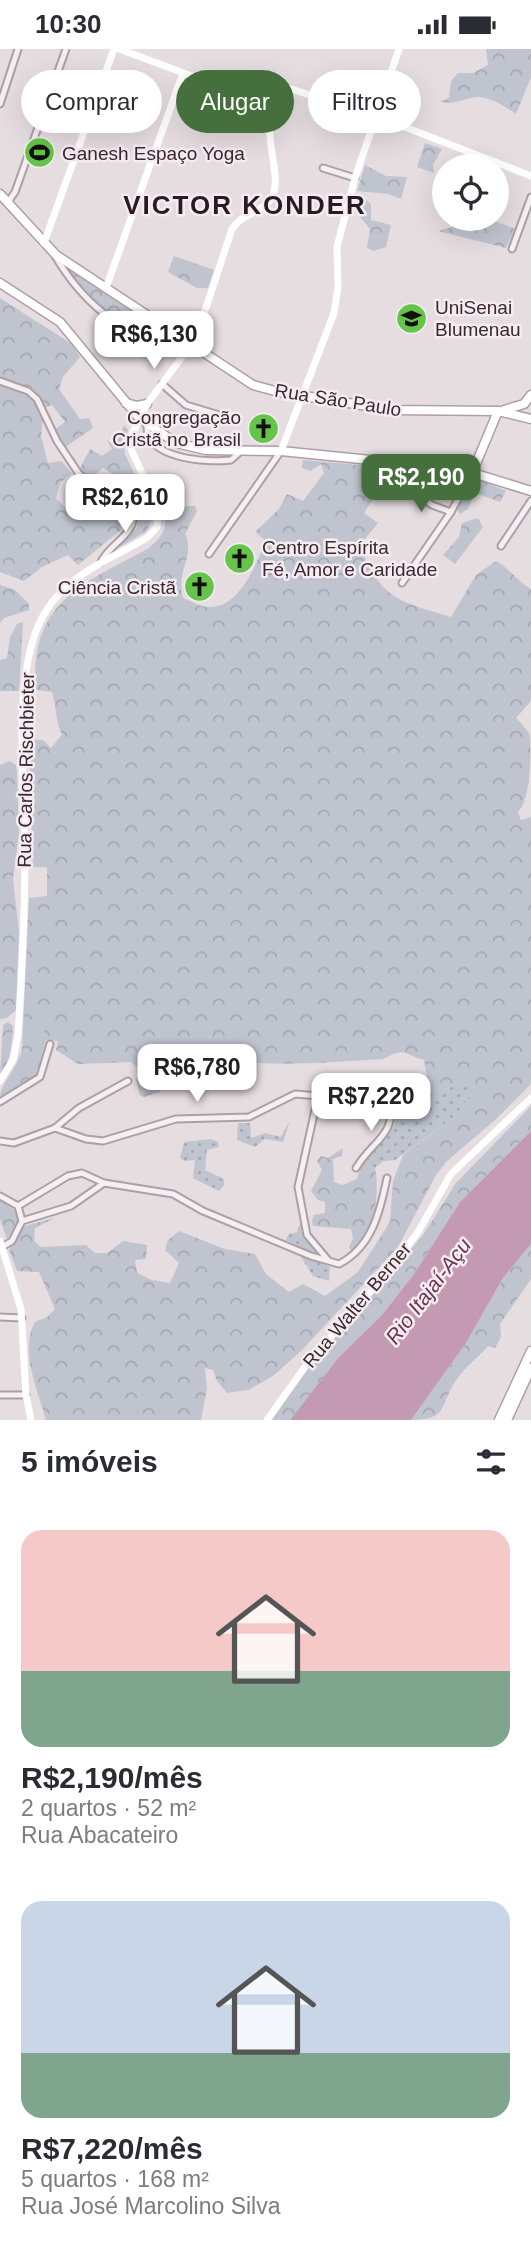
<!DOCTYPE html>
<html lang="pt">
<head>
<meta charset="utf-8">
<style>
  body { margin:0; font-family:Arial,sans-serif; background:#f7f7f7; color:#2b2b33; height:100vh; display:flex; flex-direction:column; font-size:26px; white-space:nowrap }
  * { box-sizing:border-box; margin:0 }
  p { font-size:23px; color:#7c7c81 }
  .icon { flex:none; width:38px; height:38px; fill:none; stroke:currentColor; stroke-width:2; stroke-linecap:round; stroke-linejoin:round }
  .map { position:relative; height:1371px; overflow:hidden }
  .sheet { display:flex; flex-direction:column; background:#fff; flex:1 }
  .sheet>* { flex:none }
  .hud { position:absolute; left:21px; top:21px; width:490px; height:63px; display:flex; gap:14px }
  .buttons { position:absolute; left:432px; top:105px; display:grid; gap:14px }
  .buttons a { display:grid; place-items:center; width:77px; height:77px; border-radius:50%; background:#fff; box-shadow:0 7px 28px #0002; font-size:35px }
  .price { position:absolute; translate:-50% -60px; padding:0 16px; border-radius:14px; background:#fff; color:#222; font-size:23px; line-height:46px; filter:drop-shadow(0 2px 4px #0008) }
  .price::after { content:''; position:absolute; left:50%; top:42px; width:21px; height:16px; margin-left:-10px; background:inherit; clip-path:polygon(0 0,100% 0,50% 100%) }
  .price.selected { background:#45703d; color:#fff }
  ul { padding:0; list-style:none }
  li { display:grid; align-content:center; gap:14px; height:371px; padding:0 21px }
  li span { display:grid; place-items:center; height:217px; border-radius:21px; color:#555 }
  li>.icon { margin-inline-start:auto }
  span .icon { width:126px; height:126px; fill:#fffc; stroke-width:1 }
  li b { font-size:30px }
  h2 { display:flex; justify-content:space-between; align-items:center; height:84px; padding:0 21px; font-size:30px }
  .pill { padding:0 24px; border-radius:32px; background:#fff; box-shadow:0 7px 28px #0002; font-size:24px; line-height:63px }
  .pill.selected { background:#45703d; color:#fff }
  .status { display:flex; justify-content:space-between; align-items:center; height:49px; padding:0 35px; background:#fff; direction:ltr }
  .status svg { height:19px; fill:currentColor }
  .map>svg:first-child { display:block }
</style>
</head>
<body>
<div class="status"><b>10:30</b><svg viewBox="0 0 49 12"><path d="M0 12V9h3v3zM5 12V6h3v6zM10 12V3h3v9zM15 12V0h3v12zM26 1h20v11H26zM47 4h2v5h-2z"/></svg></div>
<div class="map">
<svg width="531" height="1371" viewBox="0 0 531 1371">
  <defs>
    <pattern id="grass-dots" width="8" height="8" patternUnits="userSpaceOnUse" patternTransform="scale(1.75)"><rect width="8" height="8" fill="#bfc4cf"/><path d="M2 2h.1M6 6h.1" fill="none" stroke="#a5a8b2" stroke-width="1.8" stroke-linecap="round"/></pattern>
    <pattern id="forest-crowns" width="20" height="18" patternUnits="userSpaceOnUse" patternTransform="scale(1.75)"><rect width="20" height="18" fill="#bfc4cf"/><path d="M2 6a3 3 0 1 1 6 0M12 15a3 3 0 1 1 6 0" fill="none" stroke="#a5a8b2"/></pattern>
  </defs>
  <rect width="100%" height="100%" fill="#e6dde1"/>
  <!-- grass -->
  <g fill="url(#grass-dots)">
    <polygon points="468,1030 475,1041 453,1069 395,1111 383,1112 375,1119 366,1115 360,1119 394,1076 401,1052 428,1049 429,1040 444,1041"/>
    <polygon points="290,1071 283,1093 265,1090 255,1098 237,1091 238,1074 250,1074 251,1089 265,1084 281,1088"/>
    <polygon points="211,1090 218,1093 219,1098 207,1101 205,1121 224,1130 224,1136 219,1142 193,1129 195,1111 184,1112 180,1109 184,1093"/>
    <polygon points="301,1172 304,1190 319,1206 286,1191 289,1185 297,1183"/>
    <polygon points="298,1203 330,1218 329,1232 313,1227"/>
  </g>
  <!-- forest -->
  <g fill="url(#forest-crowns)">
    <path d="M486,0H531V28L516,65C505,58 493,49 479,48C465,48 456,57 440,52L449,49L451,32L458,24H473L488,16Z"/>
    <polygon points="425,94 442,100 433,116 434,124 417,118"/>
    <polygon points="365,116 386,127 407,128 401,150 388,145 357,142"/>
    <polygon points="365,150 371,155 371,171 391,176 386,198 374,202 367,199 370,180 355,162"/>
    <polygon points="489,170 515,180 506,199 438,182 456,177 482,181"/>
    <polygon points="174,207 214,221 208,239 197,239 168,223"/>
    <path d="M63,216L154,277L153,280C114,277 85,245 63,216Z"/>
    <polygon points="0,249 72,295 80,308 63,328 59,340 80,370 89,369 93,379 64,399 54,381 65,373 52,356 44,359 41,387 48,414 61,412 72,424 60,434 56,449 74,468 95,457 113,461 120,469 121,481 78,516 68,506 42,518 24,532 0,523"/>
    <polygon points="124,376 128,381 124,396 125,405 153,466 147,482 118,499 137,479 138,466 107,441 116,432 113,425 103,419 91,429 79,421 90,400 102,407 112,400 107,391 112,395 119,389"/>
    <path d="M303,411L405,420V432L396,444L382,436L364,464L378,474L360,496C381,551 399,552 451,568L476,526L496,512C510,520 517,532 531,540V652L516,669C521,674 528,681 530,687C531,704 531,751 518,763L521,771L531,768V1035L495,1071L447,1112L436,1126L398,1198L302,1301L273,1327L248,1341L227,1344L217,1332L213,1321L205,1319L207,1339L201,1371H46C38,1342 19,1301 35,1273L47,1268L55,1260L39,1223L17,1222L9,1201L24,1177L55,1169L35,1179L34,1192L41,1198L86,1196L95,1204H107L123,1192L147,1196L146,1210L135,1211L137,1224L152,1231L170,1234L179,1214L165,1201L168,1191L179,1182L225,1200L255,1205L266,1225L289,1243L303,1235L325,1247L358,1223L390,1173L393,1132L403,1106L453,1069L475,1041L468,1030L444,1041L429,1040L424,1011C401,1004 407,998 383,1010C323,1013 253,1022 196,1003L162,1018L156,1027L160,1043L144,1048L140,1046L136,1030L143,1022L131,1013L78,1015L56,1001L58,992L46,991L37,1025L0,1050C0,1033 19,1018 22,1000L29,849L47,847V818H33L29,691H43L51,699L62,686C55,671 57,659 52,643L36,641C29,552 83,535 149,499C162,488 167,480 165,463H180L185,457H195L197,462L185,485C196,507 175,522 183,549C191,552 202,559 210,558C240,558 256,515 266,492L255,483L279,460L287,445L303,452L324,424L321,415L311,422L302,419Z"/>
    <polygon points="474,428 506,442 500,453 475,444 468,460 460,465 457,460"/>
    <polygon points="478,469 483,478 455,515 443,506 459,488 462,474"/>
    <polygon points="0,536 15,541 29,555 29,561 4,569 0,574"/>
    <polygon points="23,573 19,642 0,642 0,611 7,609 10,588 17,575"/>
    <polygon points="10,712 16,716 17,724 19,785 13,830 19,883 16,961 7,969 0,970 0,716"/>
    <path d="M8,973L13,977C12,995 11,1012 0,1026L3,976Z"/>
    <polygon points="531,1057 531,1082 460,1153 414,1225 382,1266 339,1308 290,1371 272,1371 311,1315 423,1186 456,1134"/>
    <path d="M343,1099L342,1107L333,1110L334,1133L343,1136L357,1130L360,1119L366,1115L375,1119C380,1143 375,1188 352,1203L349,1198L353,1189L351,1180L313,1177L312,1171L314,1166L325,1164V1153L318,1151L311,1142L322,1121L317,1112L321,1107L328,1109Z"/>
    <polygon points="0,1151 17,1163 17,1175 7,1190 0,1170"/>
    <path d="M531,1195V1230L500,1275L501,1288L495,1299L488,1297C479,1308 465,1318 457,1330C439,1355 450,1371 411,1371L466,1294L503,1229Z"/>
  </g>
  <!-- garden -->
  <polygon fill="#bfc4cf" points="29,970 45,971 43,995 27,994"/>
  <!-- water -->
  <polygon fill="#c49ab2" points="531,1082 531,1195 503,1229 466,1294 411,1371 290,1371 339,1308 382,1266 414,1225 460,1153"/>
  <g fill="none" stroke-linecap="round" stroke-linejoin="round">
    <defs>
      <g id="street">
        <polyline points="0,55 18,0"/>
        <polyline points="323,119 355,129"/>
        <polyline points="8,153 15,143 66,0"/>
        <polyline points="512,200 531,148"/>
        <path d="M55,207C76,242 122,297 166,278"/>
        <path d="M0,332L28,342L37,350L57,392L79,425L133,466C136,485 108,496 101,513"/>
        <polyline points="162,335 186,356 219,366"/>
        <path d="M147,377C146,410 207,414 231,411L241,402"/>
        <polyline points="406,437 432,456 451,463"/>
        <polyline points="501,497 531,452"/>
        <polyline points="209,505 281,402"/>
        <polyline points="402,534 451,463 473,422"/>
        <polyline points="318,1047 298,1138 307,1186 328,1211"/>
        <polyline points="0,1053 40,1028 50,995"/>
        <polyline points="55,1079 79,1059 128,1032"/>
        <polyline points="0,1092 14,1094 55,1079 86,1090 103,1092 176,1070 249,1068 295,1045 343,1049 425,1042"/>
        <path d="M356,1119C375,1088 394,1091 392,1046"/>
        <polyline points="0,1147 18,1157 22,1172"/>
        <path d="M18,1157L68,1127L82,1124L104,1134L173,1145L203,1162L311,1207L339,1215C372,1198 380,1163 387,1129"/>
        <polyline points="22,1172 71,1157 104,1134"/>
        <polyline points="2,1198 12,1192 22,1172"/>
        <polyline points="0,1268 22,1269"/>
        <polyline points="0,1346 26,1346"/>
      </g>
      <g id="primary">
        <polyline points="0,145 56,206 253,336 279,343 393,361 498,362 531,370"/>
        <polyline points="0,234 60,273 139,369 176,394 206,401 281,402 460,420 531,442"/>
        <polyline points="126,354 137,357 147,355"/>
        <polyline points="504,361 524,355 531,346"/>
        <polyline points="473,422 498,362"/>
        <polyline points="499,1371 531,1302"/>
        <polyline points="507,1371 531,1319"/>
      </g>
    </defs>
    <!-- street casing -->
    <use href="#street" stroke="#ac9fa5" stroke-width="9"/>
    <!-- primary casing -->
    <use href="#primary" stroke="#b19da7" stroke-width="11"/>
    <!-- street -->
    <use href="#street" stroke="#f5eff2" stroke-width="5"/>
    <!-- secondary -->
    <g stroke="#fff" stroke-width="7">
      <polyline points="119,0 200,30 282,37 384,70 531,127"/>
      <polyline points="44,194 114,0"/>
      <polyline points="106,239 183,24"/>
      <polyline points="130,390 158,385"/>
      <polyline points="281,402 334,264 338,238 337,198 355,129 399,0"/>
      <path d="M0,1032L13,1011L18,986C22,923 25,861 25,799C24,734 11,616 46,562C69,524 112,510 148,488L157,478L158,460L131,400L130,390L147,355L196,289L232,180C241,165 261,164 271,150C282,132 268,100 270,79C272,65 277,51 282,37"/>
      <polyline points="0,1192 21,1260 26,1346 31,1371"/>
      <polyline points="267,1371 307,1315 393,1217 418,1183 451,1125 531,1049"/>
    </g>
    <!-- primary -->
    <use href="#primary" stroke="#fff" stroke-width="8"/>
  </g>
  <!-- icons -->
  <defs>
    <symbol id="stadium-disc" viewBox="-11 -11 22 22"><circle r="9.5" fill="#65c449" stroke="#f4ecf0"/><path d="M0-5a6.5 5 0 1 0 0 10a6.5 5 0 1 0 0-10ZM-3.5-1.8h7v3.6h-7Z" fill="#111"/></symbol>
    <symbol id="university-disc" viewBox="-11 -11 22 22"><circle r="9.5" fill="#65c449" stroke="#f4ecf0"/><path d="M0-5L7-2L0 1L-7-2ZM-4 1L0 2.5L4 1V4Q0 6-4 4Z" fill="#111"/></symbol>
    <symbol id="church-disc" viewBox="-11 -11 22 22"><circle r="9.5" fill="#65c449" stroke="#f4ecf0"/><path d="M-1.2-6h2.4v3.5h3.3v2.4h-3.3V6h-2.4V-.1h-3.3v-2.4h3.3Z" fill="#111"/></symbol>
  </defs>
  <g fill-rule="evenodd">
    <use href="#stadium-disc" x="22" y="86" width="35" height="35"/>
    <use href="#university-disc" x="394" y="252" width="35" height="35"/>
    <use href="#church-disc" x="246" y="362" width="35" height="35"/>
    <use href="#church-disc" x="222" y="492" width="35" height="35"/>
    <use href="#church-disc" x="182" y="520" width="35" height="35"/>
  </g>
  <g text-anchor="middle" dominant-baseline="central" stroke-width="5" stroke-linejoin="round" paint-order="stroke">
    <!-- poi labels -->
    <g font-size="19" fill="#3b2830" stroke="#f4ecf0" text-anchor="start">
      <text x="62" y="104">Ganesh Espaço Yoga</text>
      <text x="435" y="258">UniSenai<tspan x="435" dy="22">Blumenau</tspan></text>
      <text x="241" y="368" text-anchor="end">Congregação<tspan x="241" dy="22">Cristã no Brasil</tspan></text>
      <text x="262" y="498">Centro Espírita<tspan x="262" dy="22">Fé, Amor e Caridade</tspan></text>
      <text x="176" y="538" text-anchor="end">Ciência Cristã</text>
    </g>
    <!-- street labels -->
    <g font-size="19" fill="#3b2830" stroke="#f4ecf0">
      <text transform="translate(338 351) rotate(9)">Rua São Paulo</text>
      <text transform="translate(26 721) rotate(-89)">Rua Carlos Rischbieter</text>
      <text transform="translate(357 1256) rotate(-50)">Rua Walter Berner</text>
    </g>
    <!-- water labels -->
    <g font-size="21" font-style="italic" fill="#6c3552" stroke="#f4ecf0">
      <text transform="translate(428 1242) rotate(-53)">Rio Itajaí-Açu</text>
    </g>
    <!-- district labels -->
    <g font-size="26" font-weight="bold" letter-spacing="2" fill="#2c1a21" stroke="#f4ecf0">
      <text x="245" y="156">VICTOR KONDER</text>
    </g>
  </g>
</svg>
<div class="buttons">
<a><svg class="icon" aria-label="locate" viewBox="0 0 24 24"><circle cx="12" cy="12" r="6"/><path d="M12 2v4M12 18v4M2 12h4M18 12h4"/></svg></a>
</div>
<b class="price" style="left:154px;top:322px">R$6,130</b>
<b class="price selected" style="left:421px;top:465px">R$2,190</b>
<b class="price" style="left:125px;top:485px">R$2,610</b>
<b class="price" style="left:197px;top:1055px">R$6,780</b>
<b class="price" style="left:371px;top:1084px">R$7,220</b>
<div class="hud">
<a class="pill">Comprar</a>
<a class="pill selected">Alugar</a>
<a class="pill">Filtros</a>
</div>
</div>
<section class="sheet">
<h2>5 imóveis<svg class="icon" aria-label="filters" viewBox="0 0 24 24"><path d="M4 7h16M4 17h16"/><circle cx="9" cy="7" r="2"/><circle cx="15" cy="17" r="2"/></svg></h2>
<ul>
<li><span style="background:linear-gradient(#f6c9c9 65%,#7fa58c 0)"><svg class="icon" aria-label="home" viewBox="0 0 24 24"><path d="M3 11l9-7 9 7M6 9v11h12V9"/></svg></span><div><b>R$2,190/mês</b><p>2 quartos · 52 m²</p><p>Rua Abacateiro</p></div></li>
<li><span style="background:linear-gradient(#c9d6e8 70%,#7fa58c 0)"><svg class="icon" aria-label="home" viewBox="0 0 24 24"><path d="M3 11l9-7 9 7M6 9v11h12V9"/></svg></span><div><b>R$7,220/mês</b><p>5 quartos · 168 m²</p><p>Rua José Marcolino Silva</p></div></li>
</ul>
</section>
</body>
</html>
